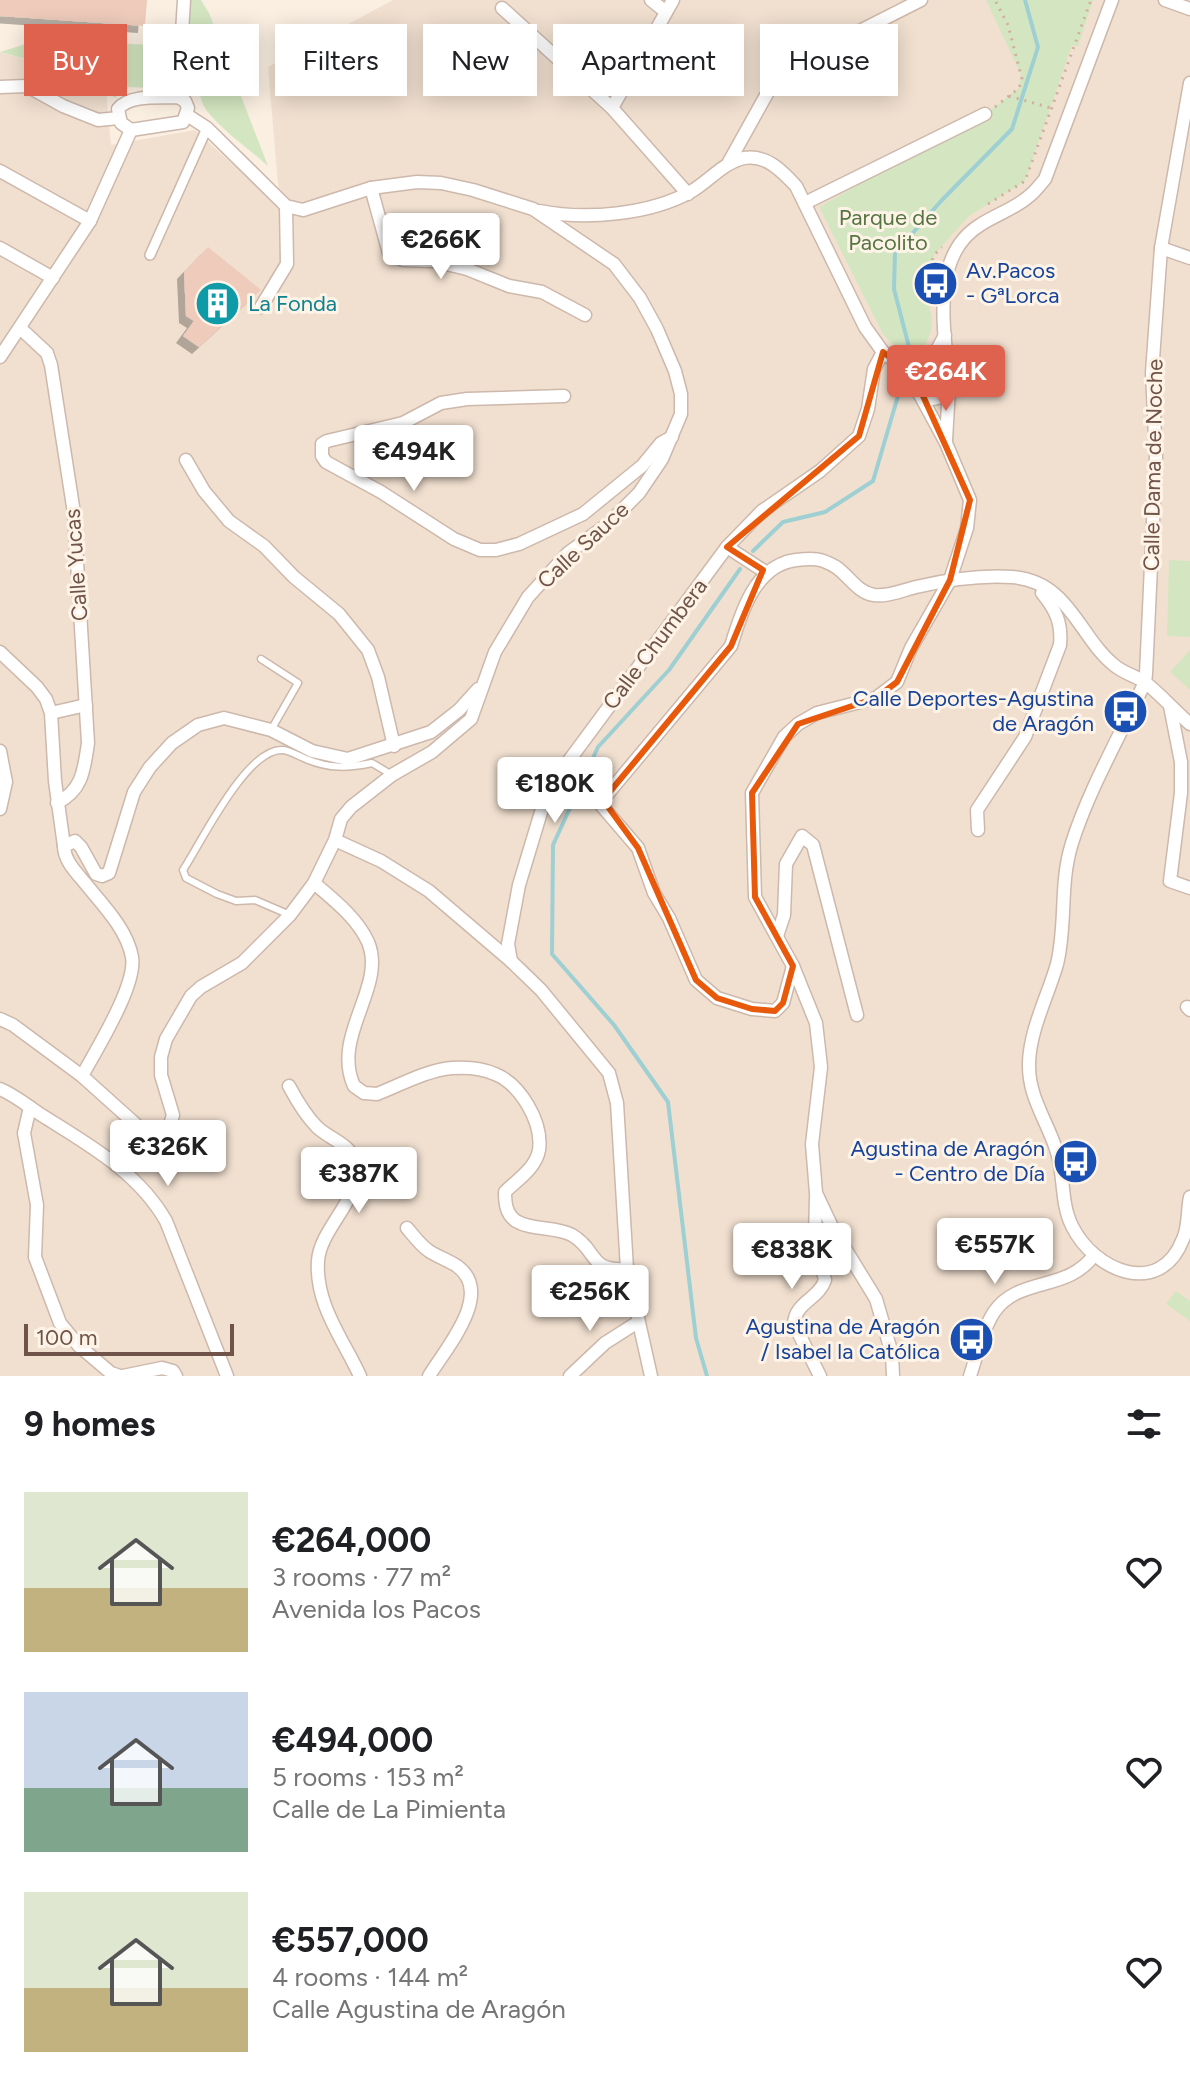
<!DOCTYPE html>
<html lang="en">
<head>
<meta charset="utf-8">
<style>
  body { margin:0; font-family:Figtree,sans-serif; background:#f2f2f2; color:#202124; height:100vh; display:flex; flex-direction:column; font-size:30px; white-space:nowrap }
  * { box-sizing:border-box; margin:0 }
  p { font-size:26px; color:#757577 }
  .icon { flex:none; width:44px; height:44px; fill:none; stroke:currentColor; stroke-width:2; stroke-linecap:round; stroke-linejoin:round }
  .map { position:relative; height:1376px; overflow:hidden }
  .sheet { display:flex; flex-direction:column; background:#fff; flex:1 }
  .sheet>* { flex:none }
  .guide { position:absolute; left:24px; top:24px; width:1142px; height:72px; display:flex; gap:16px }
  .scale { position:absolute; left:24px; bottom:20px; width:210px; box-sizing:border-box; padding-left:8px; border:4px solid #70544a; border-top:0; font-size:22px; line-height:28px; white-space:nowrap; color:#70544a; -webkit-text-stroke:6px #fef3e7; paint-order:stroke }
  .price { position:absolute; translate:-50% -68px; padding:0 18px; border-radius:8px; background:#fff; color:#222; font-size:26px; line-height:52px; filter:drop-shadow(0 2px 4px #0008) }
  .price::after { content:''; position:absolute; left:50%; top:48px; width:24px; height:18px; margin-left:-12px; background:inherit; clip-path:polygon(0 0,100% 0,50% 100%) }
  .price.selected { background:#de624d; color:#fff }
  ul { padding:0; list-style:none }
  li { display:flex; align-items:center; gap:24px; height:200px; padding:0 24px }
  li span { display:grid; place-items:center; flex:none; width:224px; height:160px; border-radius:0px; color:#555 }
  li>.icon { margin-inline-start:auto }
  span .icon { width:96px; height:96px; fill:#fffc; stroke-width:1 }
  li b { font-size:34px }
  h2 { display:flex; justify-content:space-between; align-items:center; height:96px; padding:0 24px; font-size:34px }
  .tag { padding:0 28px; border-radius:0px; background:#fff; box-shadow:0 4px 20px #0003; font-size:28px; line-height:72px }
  .tag.selected { background:#de624d; color:#fff }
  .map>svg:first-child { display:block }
</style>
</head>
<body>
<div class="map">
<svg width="1190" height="1376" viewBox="0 0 1190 1376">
  <defs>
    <filter id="shadow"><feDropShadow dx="-7" dy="7" stdDeviation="0" flood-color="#0004"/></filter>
  </defs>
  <rect width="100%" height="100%" fill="#faefe1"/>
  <!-- residential -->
  <polygon fill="#f1e0d0" points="393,0 1190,0 1190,1376 0,1376 0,52 57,69 106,90 111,145 195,130 280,207 268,67"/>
  <!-- green -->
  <g fill="#d3e6c1">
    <path d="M191,0H201L209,13L268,166C249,149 223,131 207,111C197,98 205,88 182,78Z"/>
    <path d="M986,0H1093L1078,47L1072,45L1025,181L969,216L934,255L923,291C935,319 936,330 918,356L899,351L883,334L819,207L985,114L1019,88L1021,75Z"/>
    <path d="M42,39L169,46L162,85L156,88L126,87L115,98C85,72 38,63 0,52Z"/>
    <polygon points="1169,560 1190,561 1190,637 1167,636"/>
    <polygon points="1190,650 1190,690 1170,672"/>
    <polygon points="1176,1291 1190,1301 1190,1321 1166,1304"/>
  </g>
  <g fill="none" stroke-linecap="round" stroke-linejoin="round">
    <!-- stream -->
    <g stroke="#9ecfd3" stroke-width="4">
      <polyline points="909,347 894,289 895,253 942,200 1012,129 1038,47 1025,0"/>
      <polyline points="753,551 783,522 825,512 873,481 898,396"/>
      <polyline points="707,1376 696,1338 668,1102 614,1025 552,954 553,845 598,747 669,670 740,569"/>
    </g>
  </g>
  <!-- building -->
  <g fill="#eecbbb" filter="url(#shadow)">
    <polygon points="0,0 147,0 145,26 0,16"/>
    <polygon points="208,247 261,290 199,347 183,336 194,321 186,316 184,272"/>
  </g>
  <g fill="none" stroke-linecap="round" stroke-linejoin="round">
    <defs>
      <g id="service">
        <polyline points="261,659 298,683 271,730"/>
        <path d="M290,915L255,900L236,901L217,894L186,878L183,870C201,843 247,747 283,750C291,751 298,756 306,759C330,769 348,768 372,763L392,775"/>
      </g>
      <polyline id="pedestrian" points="150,255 207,128"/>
      <g id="minor">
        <polyline points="651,0 666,12"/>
        <polyline points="1165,0 1190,9"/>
        <polyline points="502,8 612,108 688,194"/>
        <polyline points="1190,83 1161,248 1190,258"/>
        <polyline points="0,87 27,86 63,106 98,120 119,118"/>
        <path d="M178,97L185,101L188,108L183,122L131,130L121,123L118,109C130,94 160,98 178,97Z"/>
        <polyline points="178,97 184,0"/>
        <polyline points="612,108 673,0"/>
        <polyline points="729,162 779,72 921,0"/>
        <polyline points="0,171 90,221"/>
        <polyline points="371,188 389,253 403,260 434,261 467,269 509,286 542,292 585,315"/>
        <polyline points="805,203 985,114"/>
        <path d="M539,211C585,220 650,215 692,191C709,181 724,162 744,158C766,154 782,171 796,186L865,327L883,352L914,376"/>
        <polyline points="0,248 53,278"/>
        <path d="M1161,248L1152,373L1156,457L1146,674L1145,682C1121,734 1089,789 1072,843C1059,884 1067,923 1057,964C1048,996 1030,1029 1029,1063C1028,1096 1046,1119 1056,1149C1065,1174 1060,1202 1072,1226C1094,1271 1160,1299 1183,1239C1189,1226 1187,1211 1190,1197"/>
        <polyline points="261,307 287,264 286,206"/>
        <path d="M20,328L47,353L51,365L74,513L88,743C84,769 83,790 57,803"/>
        <polyline points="0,357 90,221 131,130"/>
        <path d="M924,364C957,358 955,399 931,399C920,398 911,387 914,376C916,366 929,360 935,352C939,347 942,341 945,335"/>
        <path d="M948,374C944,326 931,255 980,225C995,215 1014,209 1028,197C1034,193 1040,185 1045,179L1112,0"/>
        <polyline points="564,396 467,399 441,403 403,423 327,441 322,444 322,456 326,462 381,492 454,539 480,550 496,550 519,544 583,514 642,466 661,443 672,437"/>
        <polyline points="946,440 949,387"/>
        <polyline points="186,460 204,491 229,521 264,546 294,577 339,614 368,650 378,677 394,746"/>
        <polyline points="727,547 767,573"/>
        <polyline points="0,652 37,687 46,699 51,713 55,781 64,846"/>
        <polyline points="1170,706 1181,762 1181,793 1170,881 1190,888"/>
        <polyline points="51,713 86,705"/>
        <polyline points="0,751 6,782 0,809"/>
        <path d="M978,830L977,810L1025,737L1060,645C1062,623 1056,610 1042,593"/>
        <polyline points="335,840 381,861 429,891 511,961"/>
        <path d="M314,883C334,900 357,918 368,942C387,987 331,1035 354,1086L364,1093L377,1094C400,1085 427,1070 452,1068C466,1067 482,1068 495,1074C520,1084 543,1122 539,1150C536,1168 517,1180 505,1192C505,1203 506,1214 516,1221C533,1231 555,1226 572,1235C598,1250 588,1272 627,1269"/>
        <polyline points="777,936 784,915 786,864 802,836 813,845 857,1015"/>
        <path d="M793,966L783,1003L775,1011L752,1009L717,998L696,980L669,918L654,893L638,848L602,806L605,797L731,646C741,613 755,565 796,560C813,558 821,558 836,567C849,576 858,593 874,595C887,597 903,590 916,587C946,580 981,575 1012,577C1069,581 1079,637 1114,665C1123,673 1136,676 1146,683C1161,695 1175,711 1190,724"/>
        <polyline points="1187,1007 1190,1010"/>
        <polyline points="0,1019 13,1025 82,1076 141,1129 159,1132 169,1128 173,1115 161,1075 161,1057 166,1039 191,996 201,987 242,963 290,915 314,883 335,840 341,819 351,807 392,775 432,752 471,719 495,652 528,597 568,553 608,524 639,493 662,459 681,414 681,394 675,371 657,329 640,298 614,264 533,209 473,190 441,183 417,182 371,188 303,210 286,206 207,128 187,115"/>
        <path d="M82,1076C96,1050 137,985 132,957C127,929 102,904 85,883C77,873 64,861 64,846L75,841L81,847L96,874L102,876L109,873L134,792L150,767L172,743L198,725L224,718L271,730L312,751L348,759L431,732L459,710L478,689"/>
        <path d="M289,1086C297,1101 305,1115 317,1127C329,1139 353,1145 356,1164C363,1197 320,1228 318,1261C315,1304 343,1339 360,1376"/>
        <path d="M0,1089C15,1095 29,1107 43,1116C89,1145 138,1172 166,1221L227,1376"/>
        <polyline points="30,1107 24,1133 37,1205 35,1257 60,1323 79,1346 111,1373 120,1376"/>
        <path d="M816,1197L815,1237L825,1280C819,1299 795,1302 794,1324L820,1376"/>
        <path d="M407,1228C414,1236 420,1245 429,1251C438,1257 448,1260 457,1266C495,1293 446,1348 429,1376"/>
        <polyline points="123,1376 162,1368 173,1371 176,1376"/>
        <polyline points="570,1376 605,1343 638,1322"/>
        <polyline points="651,1376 627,1269 617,1103 609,1073 541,990 511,961 508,944 519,885 548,789 727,547 762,511 820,471 859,436 868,409 874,369 883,352"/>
        <polyline points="893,1376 892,1354 876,1299 833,1229 816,1193 812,1144 821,1067 816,1023 793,966 755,897 752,793 784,737 798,724 817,713 876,698 897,682 911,648 950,580 967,528 970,500 946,443 920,395"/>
        <path d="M970,1376C977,1355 982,1331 994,1312C1019,1276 1068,1292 1094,1255"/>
      </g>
    </defs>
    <!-- service casing -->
    <use href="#service" stroke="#cdb8ac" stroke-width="9"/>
    <!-- pedestrian casing -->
    <use href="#pedestrian" stroke="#cdb8ac" stroke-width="12"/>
    <!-- minor casing -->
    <use href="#minor" stroke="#cdb8ac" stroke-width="15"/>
    <!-- path -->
    <g stroke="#d2ae9e" stroke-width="3" stroke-dasharray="2 6" stroke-linecap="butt">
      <polyline points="1009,96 1051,108"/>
      <polyline points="995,107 1019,88 1022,79 1008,25 995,0"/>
      <polyline points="988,204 1025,181 1091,0"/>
      <polyline points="932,304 923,291 934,255 942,247"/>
    </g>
    <!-- service -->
    <use href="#service" stroke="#fff" stroke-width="6"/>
    <!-- pedestrian -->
    <use href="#pedestrian" stroke="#fff" stroke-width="9"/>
    <!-- minor -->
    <use href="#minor" stroke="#fff" stroke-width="12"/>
  </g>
  <!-- marked area -->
  <path fill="none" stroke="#e8590c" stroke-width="6" stroke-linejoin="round" d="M883,352L914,376L970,500L950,580L897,682L876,698L798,724L752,793L755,897L793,966L783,1003L775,1011L752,1009L717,998L696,980L638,848L603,800L731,646L763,570L727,547L859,436Z"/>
  <!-- icons -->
  <defs>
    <symbol id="bus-disc" viewBox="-11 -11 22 22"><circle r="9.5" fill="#1a4fb4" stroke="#fef3e7"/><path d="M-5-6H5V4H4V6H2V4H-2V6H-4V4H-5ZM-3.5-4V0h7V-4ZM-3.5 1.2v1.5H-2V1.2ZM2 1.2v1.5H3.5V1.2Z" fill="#fff"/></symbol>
    <symbol id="building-disc" viewBox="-11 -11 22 22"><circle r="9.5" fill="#0f9aa8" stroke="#fef3e7"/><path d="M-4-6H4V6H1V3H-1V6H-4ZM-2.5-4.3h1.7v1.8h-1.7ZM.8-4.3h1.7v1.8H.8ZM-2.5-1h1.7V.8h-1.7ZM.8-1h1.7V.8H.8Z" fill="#fff"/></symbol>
  </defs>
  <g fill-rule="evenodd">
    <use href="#bus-disc" x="910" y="258" width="51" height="51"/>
    <use href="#building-disc" x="192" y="278" width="51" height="51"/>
    <use href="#bus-disc" x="1100" y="686" width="51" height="51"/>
    <use href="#bus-disc" x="1050" y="1136" width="51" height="51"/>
    <use href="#bus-disc" x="946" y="1314" width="51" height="51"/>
  </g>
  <g text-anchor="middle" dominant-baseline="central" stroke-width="6" stroke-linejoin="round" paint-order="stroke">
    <!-- park labels -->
    <g font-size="22" fill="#557542" stroke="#fef3e7">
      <text x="888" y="217">Parque de<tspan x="888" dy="25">Pacolito</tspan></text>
    </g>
    <!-- transit labels -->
    <g font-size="22" fill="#164399" stroke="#fef3e7" text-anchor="end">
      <text x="966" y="270" text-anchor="start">Av.Pacos<tspan x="966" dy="25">- GªLorca</tspan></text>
      <text x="1094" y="698">Calle Deportes-Agustina<tspan x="1094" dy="25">de Aragón</tspan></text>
      <text x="1045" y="1148">Agustina de Aragón<tspan x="1045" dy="25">- Centro de Día</tspan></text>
      <text x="940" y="1326">Agustina de Aragón<tspan x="940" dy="25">/ Isabel la Católica</tspan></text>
    </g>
    <!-- culture labels -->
    <g font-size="22" fill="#0d838f" stroke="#fef3e7" text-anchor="start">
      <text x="248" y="303">La Fonda</text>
    </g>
    <!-- street labels -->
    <g font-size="22" fill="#70544a" stroke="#fef3e7">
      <text transform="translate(1153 465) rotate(-89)">Calle Dama de Noche</text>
      <text transform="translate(583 545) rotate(-43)">Calle Sauce</text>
      <text transform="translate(76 565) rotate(-94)">Calle Yucas</text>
      <text transform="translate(655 644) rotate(-53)">Calle Chumbera</text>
    </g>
  </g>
</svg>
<div class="scale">100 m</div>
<b class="price" style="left:441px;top:281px">€266K</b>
<b class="price selected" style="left:946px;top:413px">€264K</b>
<b class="price" style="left:414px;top:493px">€494K</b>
<b class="price" style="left:555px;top:825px">€180K</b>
<b class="price" style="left:168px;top:1188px">€326K</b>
<b class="price" style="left:359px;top:1215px">€387K</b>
<b class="price" style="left:995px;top:1286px">€557K</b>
<b class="price" style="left:792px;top:1291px">€838K</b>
<b class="price" style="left:590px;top:1333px">€256K</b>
<div class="guide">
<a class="tag selected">Buy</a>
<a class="tag">Rent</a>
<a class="tag">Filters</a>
<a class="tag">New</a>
<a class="tag">Apartment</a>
<a class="tag">House</a>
</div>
</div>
<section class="sheet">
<h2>9 homes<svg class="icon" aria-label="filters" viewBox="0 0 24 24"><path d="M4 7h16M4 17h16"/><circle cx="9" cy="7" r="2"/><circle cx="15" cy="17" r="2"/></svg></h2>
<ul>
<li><span style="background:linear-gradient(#dfe7d0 60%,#c2b280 0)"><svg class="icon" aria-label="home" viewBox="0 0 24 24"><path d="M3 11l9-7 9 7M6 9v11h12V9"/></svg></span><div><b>€264,000</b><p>3 rooms · 77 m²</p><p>Avenida los Pacos</p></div><svg class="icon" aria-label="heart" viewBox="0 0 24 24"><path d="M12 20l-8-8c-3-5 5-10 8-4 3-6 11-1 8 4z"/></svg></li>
<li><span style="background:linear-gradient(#c9d6e8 60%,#7fa58c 0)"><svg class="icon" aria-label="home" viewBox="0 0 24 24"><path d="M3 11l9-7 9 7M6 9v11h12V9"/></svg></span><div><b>€494,000</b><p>5 rooms · 153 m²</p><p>Calle de La Pimienta</p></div><svg class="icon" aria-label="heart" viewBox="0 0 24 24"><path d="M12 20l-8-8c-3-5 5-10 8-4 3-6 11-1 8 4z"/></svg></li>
<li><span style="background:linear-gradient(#dfe7d0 60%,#c2b280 0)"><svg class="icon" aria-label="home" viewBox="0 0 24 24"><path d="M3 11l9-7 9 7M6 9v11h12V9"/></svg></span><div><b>€557,000</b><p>4 rooms · 144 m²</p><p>Calle Agustina de Aragón</p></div><svg class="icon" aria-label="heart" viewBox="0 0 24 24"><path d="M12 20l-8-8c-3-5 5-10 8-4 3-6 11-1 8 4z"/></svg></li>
</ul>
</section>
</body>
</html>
